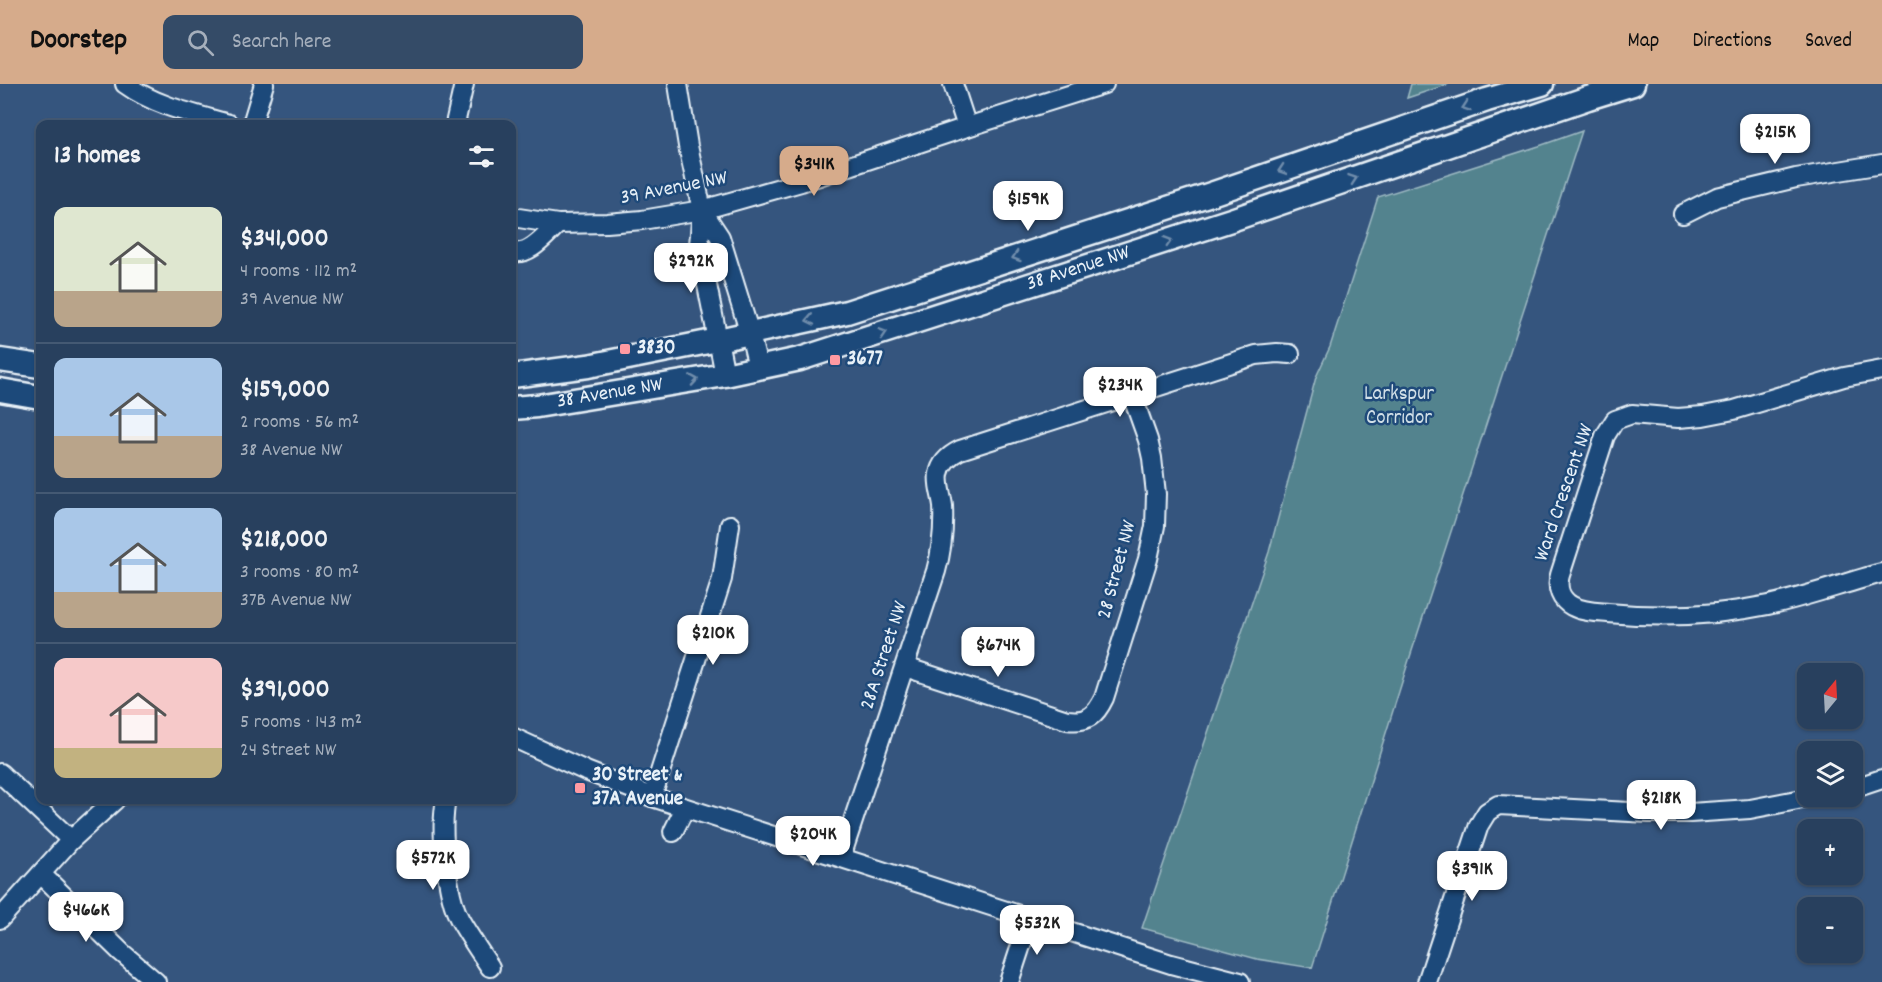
<!DOCTYPE html>
<html lang="en">
<head>
<meta charset="utf-8">
<style>
  body { margin:0; font-family:Dekko,sans-serif; background:#344b67; color:#f1f3f6; height:100vh; display:flex; flex-direction:column; font-size:22px; white-space:nowrap }
  * { box-sizing:border-box; margin:0 }
  p { font-size:20px; color:#a5afbc }
  .icon { flex:none; width:33px; height:33px; fill:none; stroke:currentColor; stroke-width:2; stroke-linecap:round; stroke-linejoin:round }
  .map { position:relative; flex:1; overflow:hidden }
  .side { position:absolute; left:36px; top:36px; width:480px; height:684px; display:flex; flex-direction:column; background:#28405e; border-radius:12px; box-shadow:0 2px 4px #0004,0 0 0 2px #445973 }
  .side>* { flex:none }
  .needle { width:39px; rotate:18deg }
  .fabs { position:absolute; left:1797px; top:579px; display:grid; gap:12px }
  .fabs a { display:grid; place-items:center; width:66px; height:66px; border-radius:12px; background:#28405e; box-shadow:0 2px 4px #0004,0 0 0 2px #445973; font-size:30px }
  .price { position:absolute; translate:-50% -51px; padding:0 14px; border-radius:12px; background:#fff; color:#222; font-size:20px; line-height:39px; filter:drop-shadow(0 2px 3px #0008) }
  .price::after { content:''; position:absolute; left:50%; top:36px; width:18px; height:14px; margin-left:-9px; background:inherit; clip-path:polygon(0 0,100% 0,50% 100%) }
  .price.active { background:#d6ab8b; color:#111 }
  ul { padding:0; list-style:none }
  li { display:flex; align-items:center; gap:18px; height:150px; padding:0 18px }
  li+li { border-top:2px solid #445973 }
  li span { display:grid; place-items:center; flex:none; width:168px; height:120px; border-radius:12px; color:#555 }
  li>.icon { margin-inline-start:auto }
  span .icon { width:72px; height:72px; fill:#fffc; stroke-width:1 }
  li b { font-size:26px }
  h2 { display:flex; justify-content:space-between; align-items:center; height:72px; padding:0 18px; font-size:26px }
  header { display:flex; align-items:center; gap:36px; box-sizing:border-box; height:84px; padding:0 30px; background:#d6ab8b; color:#111 }
  header strong { font-size:28px }
  nav { display:flex; gap:33px; margin-inline-start:auto; font-size:21px }
  .search { width:420px; height:54px; background:#344b67; display:flex; align-items:center; gap:15px; box-sizing:border-box; padding:0 21px; border-radius:12px; color:#a5afbc; font-size:22px }
  .map>svg:first-child { display:block }
</style>
</head>
<body>
<header>
<strong>Doorstep</strong>
<div class="search"><svg class="icon" aria-label="search" viewBox="0 0 24 24"><circle cx="10" cy="10" r="6"/><path d="M15 15l6 6"/></svg>Search here</div>
<nav><a>Map</a><a>Directions</a><a>Saved</a></nav>
</header>
<div class="map">
<svg width="1882" height="898" viewBox="0 0 1882 898">
  <rect width="100%" height="100%" fill="#35557e"/>
  <filter id="ink" filterUnits="userSpaceOnUse"><feTurbulence type="fractalNoise" baseFrequency=".0167" numOctaves="2"/><feDisplacementMap in="SourceGraphic" scale="12" xChannelSelector="R" yChannelSelector="G"/><feConvolveMatrix kernelMatrix="1 2 1 2 8 2 1 2 1" color-interpolation-filters="sRGB"/></filter>
  <g filter="url(#ink)">
    <!-- green -->
    <g fill="#53838e" stroke="#9ebac3" stroke-width="1.5">
      <polygon points="1411,0 1449,0 1407,14"/>
      <polygon points="1582,47 1408,579 1312,884 1257,875 1142,844 1269,468 1316,293 1330,263 1378,113 1539,62"/>
    </g>
    <g fill="none" stroke-linecap="round" stroke-linejoin="round">
      <defs>
        <g id="minor">
          <path d="M125,0C155,22 194,30 229,40"/>
          <polyline points="678,0 688,62 702,126 699,161 725,291"/>
          <polyline points="953,0 967,43"/>
          <polyline points="252,40 264,0"/>
          <polyline points="455,40 464,0"/>
          <polyline points="702,126 720,153 750,250 758,283"/>
          <polyline points="1683,130 1717,113 1796,94 1882,80"/>
          <polyline points="512,133 558,140 607,139 642,136 702,126 801,98 967,43 1104,0"/>
          <path d="M512,167C528,174 546,151 558,140"/>
          <path d="M1882,286L1844,293L1734,326L1703,332L1678,334L1632,330L1615,336L1605,352L1560,491C1556,504 1561,516 1572,522C1583,528 1596,528 1608,529C1661,534 1715,532 1768,521C1806,513 1844,499 1882,489"/>
          <path d="M905,583L1067,636C1087,639 1096,631 1104,614L1148,475L1155,442L1156,410L1152,374L1148,356L1132,311"/>
          <polyline points="512,653 586,687 652,713 1171,880 1240,898"/>
          <polyline points="0,689 71,756"/>
          <polyline points="1852,705 1882,695"/>
          <polyline points="652,713 722,495 730,441"/>
          <path d="M446,716C440,744 446,810 460,836C469,852 480,868 490,883"/>
          <polyline points="673,748 685,724"/>
          <path d="M841,773L936,487C942,466 944,444 943,422C942,412 937,400 939,390C941,378 950,371 960,366L1256,271L1277,269L1290,270"/>
          <polyline points="41,790 121,868 156,898"/>
          <polyline points="0,835 71,756 115,716"/>
          <polyline points="1009,898 1030,834"/>
          <polyline points="1427,898 1479,741 1487,728 1498,721 1649,729 1690,729 1750,725 1818,712"/>
        </g>
        <g id="major">
          <polyline points="0,276 40,282"/>
          <polyline points="512,292 588,282 718,256 847,228 1211,110 1487,16 1542,0"/>
          <polyline points="0,306 40,313"/>
          <path id="s1" d="M512,324L537,322L725,291L800,275L1231,136L1588,14L1633,0"/>
        </g>
      </defs>
      <!-- minor casing -->
      <use href="#minor" stroke="#e8f1f8" stroke-width="22"/>
      <!-- major casing -->
      <use href="#major" stroke="#e8f1f8" stroke-width="27"/>
      <!-- minor -->
      <use href="#minor" stroke="#1f4a7a" stroke-width="18"/>
      <!-- major -->
      <use href="#major" stroke="#1f4a7a" stroke-width="22"/>
    </g>
    <!-- one-way arrows -->
    <defs><path id="oneway-chevron" d="M-2-3.5L2.5 0L-2 3.5" fill="none" stroke-width="1.6" stroke-linecap="round" stroke-linejoin="round" transform="scale(1.5)"/></defs>
    <g stroke="#6f8dac">
      <use href="#oneway-chevron" transform="translate(1466 23) rotate(161)"/>
      <use href="#oneway-chevron" transform="translate(1282 86) rotate(161)"/>
      <use href="#oneway-chevron" transform="translate(1353 95) rotate(-19)"/>
      <use href="#oneway-chevron" transform="translate(1168 157) rotate(-18)"/>
      <use href="#oneway-chevron" transform="translate(1016 173) rotate(162)"/>
      <use href="#oneway-chevron" transform="translate(810 236) rotate(168)"/>
      <use href="#oneway-chevron" transform="translate(883 249) rotate(-18)"/>
      <use href="#oneway-chevron" transform="translate(694 296) rotate(-9)"/>
    </g>
  </g>
  <!-- markers -->
  <g fill="#ff9aa2" stroke="#1f4a7a" stroke-width="2">
    <rect x="619" y="259" width="12" height="12" rx="3"/>
    <rect x="829" y="270" width="12" height="12" rx="3"/>
    <rect x="574" y="698" width="12" height="12" rx="3"/>
  </g>
  <g text-anchor="middle" dominant-baseline="central" stroke-width="5" stroke-linejoin="round" paint-order="stroke">
    <!-- street labels -->
    <g font-size="21" fill="#e8f1f8" stroke="#1f4a7a">
      <text transform="translate(674 105) rotate(-11)">39 Avenue NW</text>
      <text stroke="none"><textPath href="#s1" startOffset="585">38 Avenue NW</textPath></text>
      <text stroke="none"><textPath href="#s1" startOffset="99">38 Avenue NW</textPath></text>
      <text transform="translate(1565 409) rotate(-71)">Ward Crescent NW</text>
      <text transform="translate(1118 486) rotate(-75)">28 Street NW</text>
      <text transform="translate(885 572) rotate(-72)">28A Street NW</text>
    </g>
    <!-- poi labels -->
    <g font-size="21" font-weight="bold" fill="#e8f1f8" stroke="#1f4a7a" text-anchor="start">
      <text x="637" y="265">3830</text>
      <text x="847" y="276">3677</text>
      <text x="592" y="692">30 Street &amp;<tspan x="592" dy="24">37A Avenue</tspan></text>
    </g>
    <!-- park labels -->
    <g font-size="21" fill="#d2e0e8" stroke="#1f4a7a">
      <text x="1399" y="311">Larkspur<tspan x="1399" dy="24">Corridor</tspan></text>
    </g>
  </g>
</svg>
<div class="fabs">
<a><svg class="needle" viewBox="-14 -14 28 28"><path d="M0-13l5 13h-10z" fill="#e53935"/><path d="M0 13l5-13h-10z" fill="#a5afbc"/></svg></a>
<a><svg class="icon" aria-label="layers" viewBox="0 0 24 24"><path d="M12 4l9 5-9 5-9-5zM3 14l9 5 9-5"/></svg></a>
<a>+</a>
<a>−</a>
</div>
<b class="price" style="left:1775px;top:81px">$215K</b>
<b class="price active" style="left:814px;top:113px">$341K</b>
<b class="price" style="left:1028px;top:148px">$159K</b>
<b class="price" style="left:691px;top:210px">$292K</b>
<b class="price" style="left:1120px;top:334px">$234K</b>
<b class="price" style="left:713px;top:582px">$210K</b>
<b class="price" style="left:998px;top:594px">$674K</b>
<b class="price" style="left:1661px;top:747px">$218K</b>
<b class="price" style="left:813px;top:783px">$204K</b>
<b class="price" style="left:433px;top:807px">$572K</b>
<b class="price" style="left:1472px;top:818px">$391K</b>
<b class="price" style="left:86px;top:859px">$466K</b>
<b class="price" style="left:1037px;top:872px">$532K</b>
<section class="side">
<h2>13 homes<svg class="icon" aria-label="filters" viewBox="0 0 24 24"><path d="M4 7h16M4 17h16"/><circle cx="9" cy="7" r="2"/><circle cx="15" cy="17" r="2"/></svg></h2>
<ul>
<li><span style="background:linear-gradient(#dfe7d0 70%,#b9a48a 0)"><svg class="icon" aria-label="home" viewBox="0 0 24 24"><path d="M3 11l9-7 9 7M6 9v11h12V9"/></svg></span><div><b>$341,000</b><p>4 rooms · 112 m²</p><p>39 Avenue NW</p></div></li>
<li><span style="background:linear-gradient(#a9c7e8 65%,#b9a48a 0)"><svg class="icon" aria-label="home" viewBox="0 0 24 24"><path d="M3 11l9-7 9 7M6 9v11h12V9"/></svg></span><div><b>$159,000</b><p>2 rooms · 56 m²</p><p>38 Avenue NW</p></div></li>
<li><span style="background:linear-gradient(#a9c7e8 70%,#b9a48a 0)"><svg class="icon" aria-label="home" viewBox="0 0 24 24"><path d="M3 11l9-7 9 7M6 9v11h12V9"/></svg></span><div><b>$218,000</b><p>3 rooms · 80 m²</p><p>37B Avenue NW</p></div></li>
<li><span style="background:linear-gradient(#f6c9c9 75%,#c2b280 0)"><svg class="icon" aria-label="home" viewBox="0 0 24 24"><path d="M3 11l9-7 9 7M6 9v11h12V9"/></svg></span><div><b>$391,000</b><p>5 rooms · 143 m²</p><p>24 Street NW</p></div></li>
</ul>
</section>
</div>
</body>
</html>
